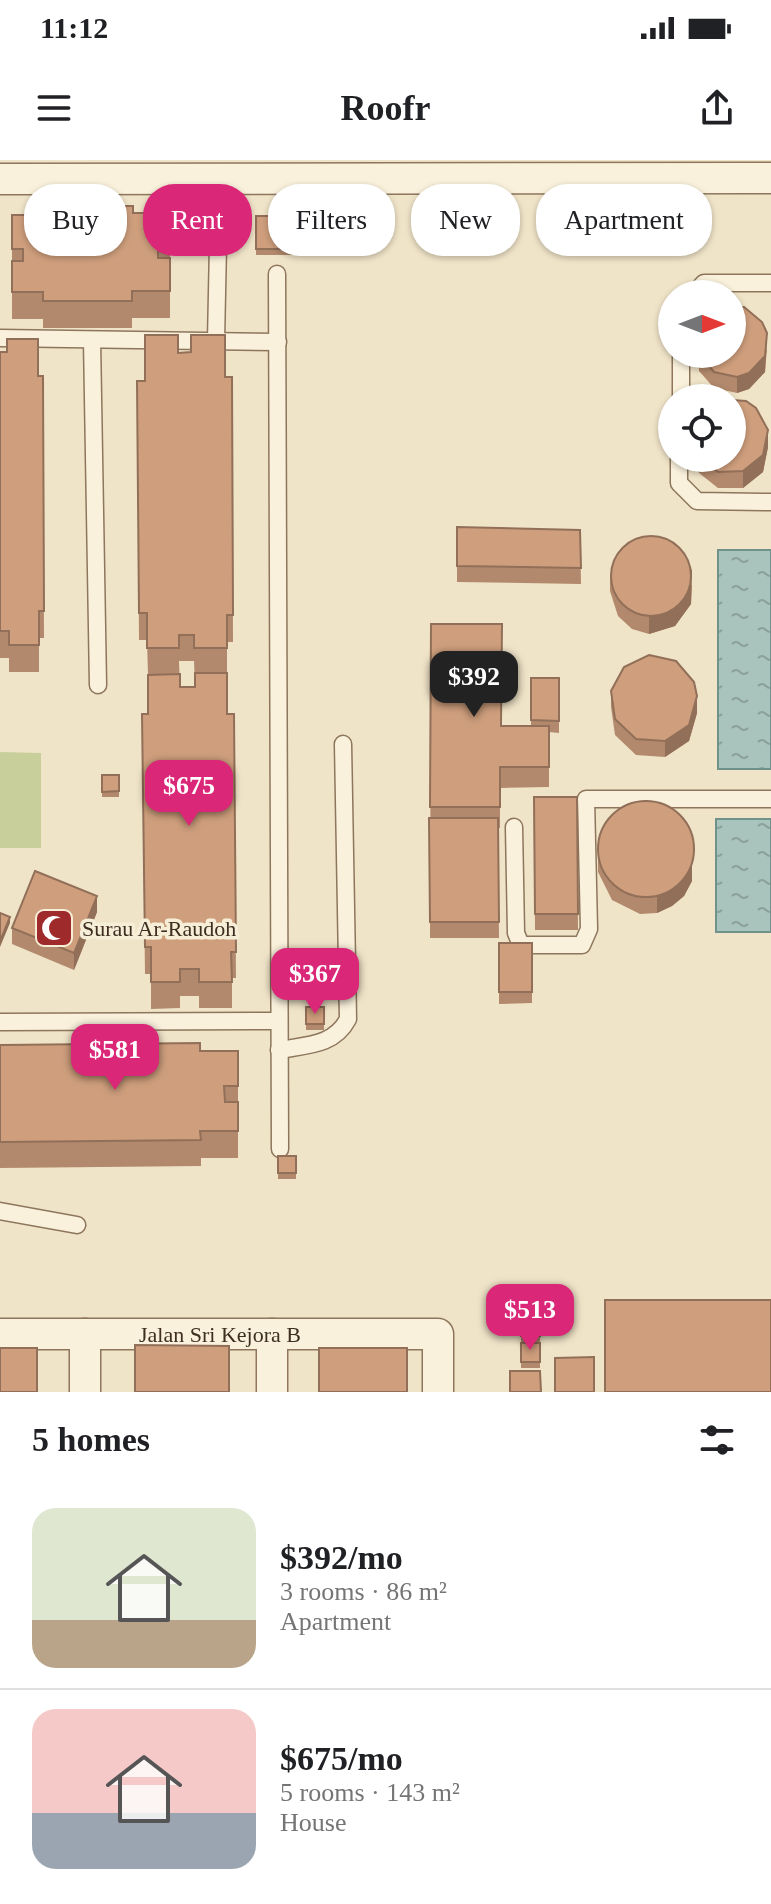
<!DOCTYPE html>
<html lang="en">
<head>
<meta charset="utf-8">
<style>
  body { margin:0; font-family:Georgia,serif; background:#f2f2f2; color:#202124; height:100vh; display:flex; flex-direction:column; font-size:30px; white-space:nowrap }
  * { box-sizing:border-box; margin:0 }
  p { font-size:26px; color:#757577 }
  .icon { flex:none; width:44px; height:44px; fill:none; stroke:currentColor; stroke-width:2; stroke-linecap:round; stroke-linejoin:round }
  .map { position:relative; height:1232px; overflow:hidden }
  .side { display:flex; flex-direction:column; background:#fff; flex:1 }
  .side>* { flex:none }
  .guide { position:absolute; left:24px; top:24px; width:724px; height:72px; display:flex; gap:16px }
  .needle { width:52px; rotate:90deg }
  .fabs { position:absolute; left:658px; top:120px; display:grid; gap:16px }
  .fabs a { display:grid; place-items:center; width:88px; height:88px; border-radius:50%; background:#fff; box-shadow:0 2px 6px #0004; font-size:40px }
  .price { position:absolute; translate:-50% -68px; padding:0 18px; border-radius:16px; background:#db2777; color:#fff; font-size:26px; line-height:52px; filter:drop-shadow(0 2px 4px #0008) }
  .price::after { content:''; position:absolute; left:50%; top:48px; width:24px; height:18px; margin-left:-12px; background:inherit; clip-path:polygon(0 0,100% 0,50% 100%) }
  .price.selected { background:#222; color:#fff }
  ul { padding:0; list-style:none }
  li { display:flex; align-items:center; gap:24px; height:200px; padding:0 32px }
  li+li { border-top:2px solid #e0e0e0 }
  li span { display:grid; place-items:center; flex:none; width:224px; height:160px; border-radius:24px; color:#555 }
  li>.icon { margin-inline-start:auto }
  span .icon { width:96px; height:96px; fill:#fffc; stroke-width:1 }
  li b { font-size:34px }
  h2 { display:flex; justify-content:space-between; align-items:center; height:96px; padding:0 32px; font-size:34px }
  .chip { padding:0 28px; border-radius:32px; background:#fff; box-shadow:0 2px 6px #0004; font-size:28px; line-height:72px }
  .chip.selected { background:#db2777; color:#fff }
  .status { display:flex; justify-content:space-between; align-items:center; height:56px; padding:0 40px; background:#fff; direction:ltr }
  .status svg { height:22px; fill:currentColor }
  header { display:flex; justify-content:space-between; align-items:center; height:104px; padding:0 32px; background:#fff; font-size:36px; font-weight:800 }
  .map>svg:first-child { display:block }
</style>
</head>
<body>
<div class="status"><b>11:12</b><svg viewBox="0 0 49 12"><path d="M0 12V9h3v3zM5 12V6h3v6zM10 12V3h3v9zM15 12V0h3v12zM26 1h20v11H26zM47 4h2v5h-2z"/></svg></div>
<header><svg class="icon" aria-label="menu" viewBox="0 0 24 24"><path d="M4 6h16M4 12h16M4 18h16"/></svg>Roofr<svg class="icon" aria-label="share" viewBox="0 0 24 24"><path d="M12 15V3M7 8l5-5 5 5M5 13v7h14v-7"/></svg></header>
<div class="map">
<svg width="771" height="1232" viewBox="0 0 771 1232">
  <defs>
    <pattern id="water-ripples" width="26" height="14" patternUnits="userSpaceOnUse" patternTransform="scale(2)"><rect width="26" height="14" fill="#a9c4bc"/><path d="M2 4q2-2 4 0t4 0M15 11q2-2 4 0t4 0" fill="none" stroke="#8ba098"/></pattern>
  </defs>
  <rect width="100%" height="100%" fill="#f0e4c8"/>
  <!-- garden -->
  <polygon fill="#c9cf9b" points="0,592 41,593 41,688 0,688"/>
  <!-- water -->
  <g fill="url(#water-ripples)" stroke="#6f938a" stroke-width="2">
    <rect x="718" y="390" width="53" height="219"/>
    <rect x="716" y="659" width="55" height="113"/>
  </g>
  <g fill="none" stroke-linecap="round" stroke-linejoin="round">
    <defs>
      <g id="service">
        <polyline points="277,114 280,989"/>
        <polyline points="694,134 704,123 771,123"/>
        <polyline points="0,178 278,182"/>
        <polyline points="92,180 98,525"/>
        <polyline points="216,181 218,85"/>
        <polyline points="681,238 681,194"/>
        <polyline points="679,298 679,323 697,341 771,342"/>
        <polyline points="514,667 516,773 521,785 582,785 589,769 586,639 771,639"/>
        <polyline points="0,862 279,861"/>
        <path d="M279,890C306,885 334,886 348,859L343,584"/>
        <polyline points="0,1051 77,1065"/>
      </g>
      <g id="minor">
        <polyline points="0,19 771,18"/>
        <path id="s1" d="M0,1174H438V1232"/>
        <polyline points="85,1174 85,1232"/>
        <polyline points="272,1174 272,1232"/>
      </g>
    </defs>
    <!-- service casing -->
    <use href="#service" stroke="#8d765c" stroke-width="19"/>
    <!-- minor casing -->
    <use href="#minor" stroke="#8d765c" stroke-width="33"/>
    <!-- service -->
    <use href="#service" stroke="#faf1dc" stroke-width="16"/>
    <!-- minor -->
    <use href="#minor" stroke="#faf1dc" stroke-width="30"/>
  </g>
  <!-- wall -->
  <g fill="#b2896c" fill-rule="evenodd">
    <polygon points="170,53 170,158 132,158 132,168 43,168 43,159 12,159 12,55"/>
    <rect x="256" y="56" width="36" height="39"/>
    <polygon points="767,189 765,212 749,229 737,233 714,228 699,211 698,194 732,194"/>
    <polygon points="0,192 38,216 43,216 44,478 39,478 39,512 9,512 9,498 0,498"/>
    <path d="M178,193L225,217H232L233,482H227V554H234L236,818H232V848H199V836H180V848L151,849V814H145L142,580L148,554V515L147,480H139L137,221H145ZM179,501H194L195,527H180Z"/>
    <polygon points="768,287 763,312 743,328 718,328 699,313 694,302 694,298 732,298"/>
    <polygon points="457,367 580,370 581,424 457,422"/>
    <polygon points="610,414 692,425 691,444 675,466 649,474 632,469 618,456 610,431"/>
    <polygon points="431,464 502,566 531,566 531,518 559,518 559,573 549,572 549,627 500,628 500,668 498,668 499,778 430,778"/>
    <polygon points="611,531 697,553 689,581 665,597 636,595 615,575 611,547"/>
    <rect x="102" y="615" width="17" height="22"/>
    <polygon points="534,637 577,637 578,770 535,770"/>
    <polygon points="598,680 692,721 684,736 672,746 657,753 640,754 612,740 598,712"/>
    <polygon points="97,752 74,810 12,784 12,768"/>
    <polygon points="499,783 532,783 532,843 499,844"/>
    <rect x="306" y="847" width="18" height="23"/>
    <polygon points="0,885 200,891 238,891 238,998 201,998 201,1006 0,1008"/>
    <rect x="278" y="996" width="18" height="23"/>
    <rect x="521" y="1146" width="19" height="36"/>
    <rect x="521" y="1183" width="19" height="25"/>
  </g>
  <!-- shaded-wall -->
  <g fill="#916f58">
    <polygon points="767,173 765,212 749,229 737,233 737,217"/>
    <polygon points="768,270 768,287 763,312 743,328 743,311"/>
    <polygon points="692,409 691,444 675,466 649,474 649,457"/>
    <polygon points="697,536 697,553 689,581 665,597 665,581"/>
    <polygon points="692,705 692,721 684,736 672,746 657,753 657,736"/>
    <polygon points="97,736 97,752 74,810 74,793"/>
    <polygon points="10,757 10,763 0,787 0,781"/>
  </g>
  <!-- building -->
  <g fill="#cf9f7d" stroke="#916f58" stroke-width="2">
    <polygon points="46,46 133,46 133,53 170,53 170,87 158,87 158,98 170,98 170,131 132,131 132,141 43,141 43,132 12,132 12,101 23,101 23,89 12,89 12,55 46,55"/>
    <rect x="256" y="56" width="36" height="33"/>
    <polygon points="732,147 744,147 762,162 767,173 765,196 749,213 737,217 714,212 699,194 732,194"/>
    <polygon points="145,175 178,175 178,193 191,192 191,175 225,175 225,217 232,217 233,455 227,455 227,488 194,488 194,475 179,475 179,488 147,488 147,453 139,453 137,221 145,221"/>
    <polygon points="7,179 38,179 38,216 43,216 44,451 39,451 39,485 9,485 9,471 0,471 0,192 7,192"/>
    <polygon points="732,240 746,241 756,248 768,270 763,295 743,311 718,312 701,298 732,298"/>
    <polygon points="457,367 580,370 581,408 457,406"/>
    <circle cx="651" cy="416" r="40"/>
    <polygon points="431,464 502,464 501,566 549,566 549,607 500,607 500,647 430,647"/>
    <polygon points="649,495 676,501 694,522 697,536 689,565 665,581 636,579 615,559 611,531 624,507"/>
    <polygon points="195,513 227,513 227,554 234,554 236,792 231,792 232,822 199,822 199,809 180,809 180,822 151,822 151,787 145,787 142,554 148,554 148,515 180,514 180,527 195,527"/>
    <polygon points="531,518 559,518 559,561 531,560"/>
    <polygon points="102,615 119,615 119,631 102,632"/>
    <polygon points="534,637 577,637 578,754 535,754"/>
    <circle cx="646" cy="689" r="48"/>
    <polygon points="429,658 498,658 499,762 430,762"/>
    <polygon points="35,711 97,736 74,793 12,768"/>
    <polygon points="0,753 10,757 0,781"/>
    <rect x="499" y="783" width="33" height="49"/>
    <rect x="306" y="847" width="18" height="17"/>
    <polygon points="200,883 200,891 238,891 238,926 224,926 225,942 238,942 238,971 200,971 201,980 0,982 0,885"/>
    <rect x="278" y="996" width="18" height="17"/>
    <rect x="605" y="1140" width="166" height="92"/>
    <rect x="521" y="1146" width="19" height="30"/>
    <rect x="521" y="1183" width="19" height="19"/>
    <polygon points="135,1185 229,1186 229,1232 135,1232"/>
    <rect x="0" y="1188" width="37" height="44"/>
    <rect x="319" y="1188" width="88" height="44"/>
    <polygon points="594,1197 594,1232 555,1232 555,1198"/>
    <polygon points="510,1211 540,1211 541,1232 510,1232"/>
  </g>
  <!-- icons -->
  <defs>
    <symbol id="mosque-square" viewBox="-11 -11 22 22"><rect x="-9" y="-9" width="18" height="18" rx="4" fill="#9e2a2b" stroke="#f7eed8"/><path d="M3.5-4.9A6 6 0 1 0 3.5 4.9A5 5 0 1 1 3.5-4.9Z" fill="#fff"/></symbol>
  </defs>
  <g fill-rule="evenodd">
    <use href="#mosque-square" x="32" y="746" width="44" height="44"/>
  </g>
  <g text-anchor="middle" dominant-baseline="central" stroke-width="7" stroke-linejoin="round" paint-order="stroke">
    <!-- poi labels -->
    <g font-size="22" fill="#3d2e20" stroke="#f7eed8" text-anchor="start">
      <text x="82" y="768">Surau Ar-Raudoh</text>
    </g>
    <!-- street labels -->
    <g font-size="22" fill="#3d2e20" stroke="#f7eed8">
      <text stroke="none"><textPath href="#s1" startOffset="220">Jalan Sri Kejora B</textPath></text>
    </g>
  </g>
</svg>
<div class="fabs">
<a><svg class="needle" viewBox="-14 -14 28 28"><path d="M0-13l5 13h-10z" fill="#e53935"/><path d="M0 13l5-13h-10z" fill="#757577"/></svg></a>
<a><svg class="icon" aria-label="locate" viewBox="0 0 24 24"><circle cx="12" cy="12" r="6"/><path d="M12 2v4M12 18v4M2 12h4M18 12h4"/></svg></a>
</div>
<b class="price selected" style="left:474px;top:559px">$392</b>
<b class="price" style="left:189px;top:668px">$675</b>
<b class="price" style="left:315px;top:856px">$367</b>
<b class="price" style="left:115px;top:932px">$581</b>
<b class="price" style="left:530px;top:1192px">$513</b>
<div class="guide">
<a class="chip">Buy</a>
<a class="chip selected">Rent</a>
<a class="chip">Filters</a>
<a class="chip">New</a>
<a class="chip">Apartment</a>
</div>
</div>
<section class="side">
<h2>5 homes<svg class="icon" aria-label="filters" viewBox="0 0 24 24"><path d="M4 7h16M4 17h16"/><circle cx="9" cy="7" r="2"/><circle cx="15" cy="17" r="2"/></svg></h2>
<ul>
<li><span style="background:linear-gradient(#dfe7d0 70%,#b9a48a 0)"><svg class="icon" aria-label="home" viewBox="0 0 24 24"><path d="M3 11l9-7 9 7M6 9v11h12V9"/></svg></span><div><b>$392/mo</b><p>3 rooms · 86 m²</p><p>Apartment</p></div></li>
<li><span style="background:linear-gradient(#f6c9c9 65%,#9aa5b1 0)"><svg class="icon" aria-label="home" viewBox="0 0 24 24"><path d="M3 11l9-7 9 7M6 9v11h12V9"/></svg></span><div><b>$675/mo</b><p>5 rooms · 143 m²</p><p>House</p></div></li>
</ul>
</section>
</body>
</html>
